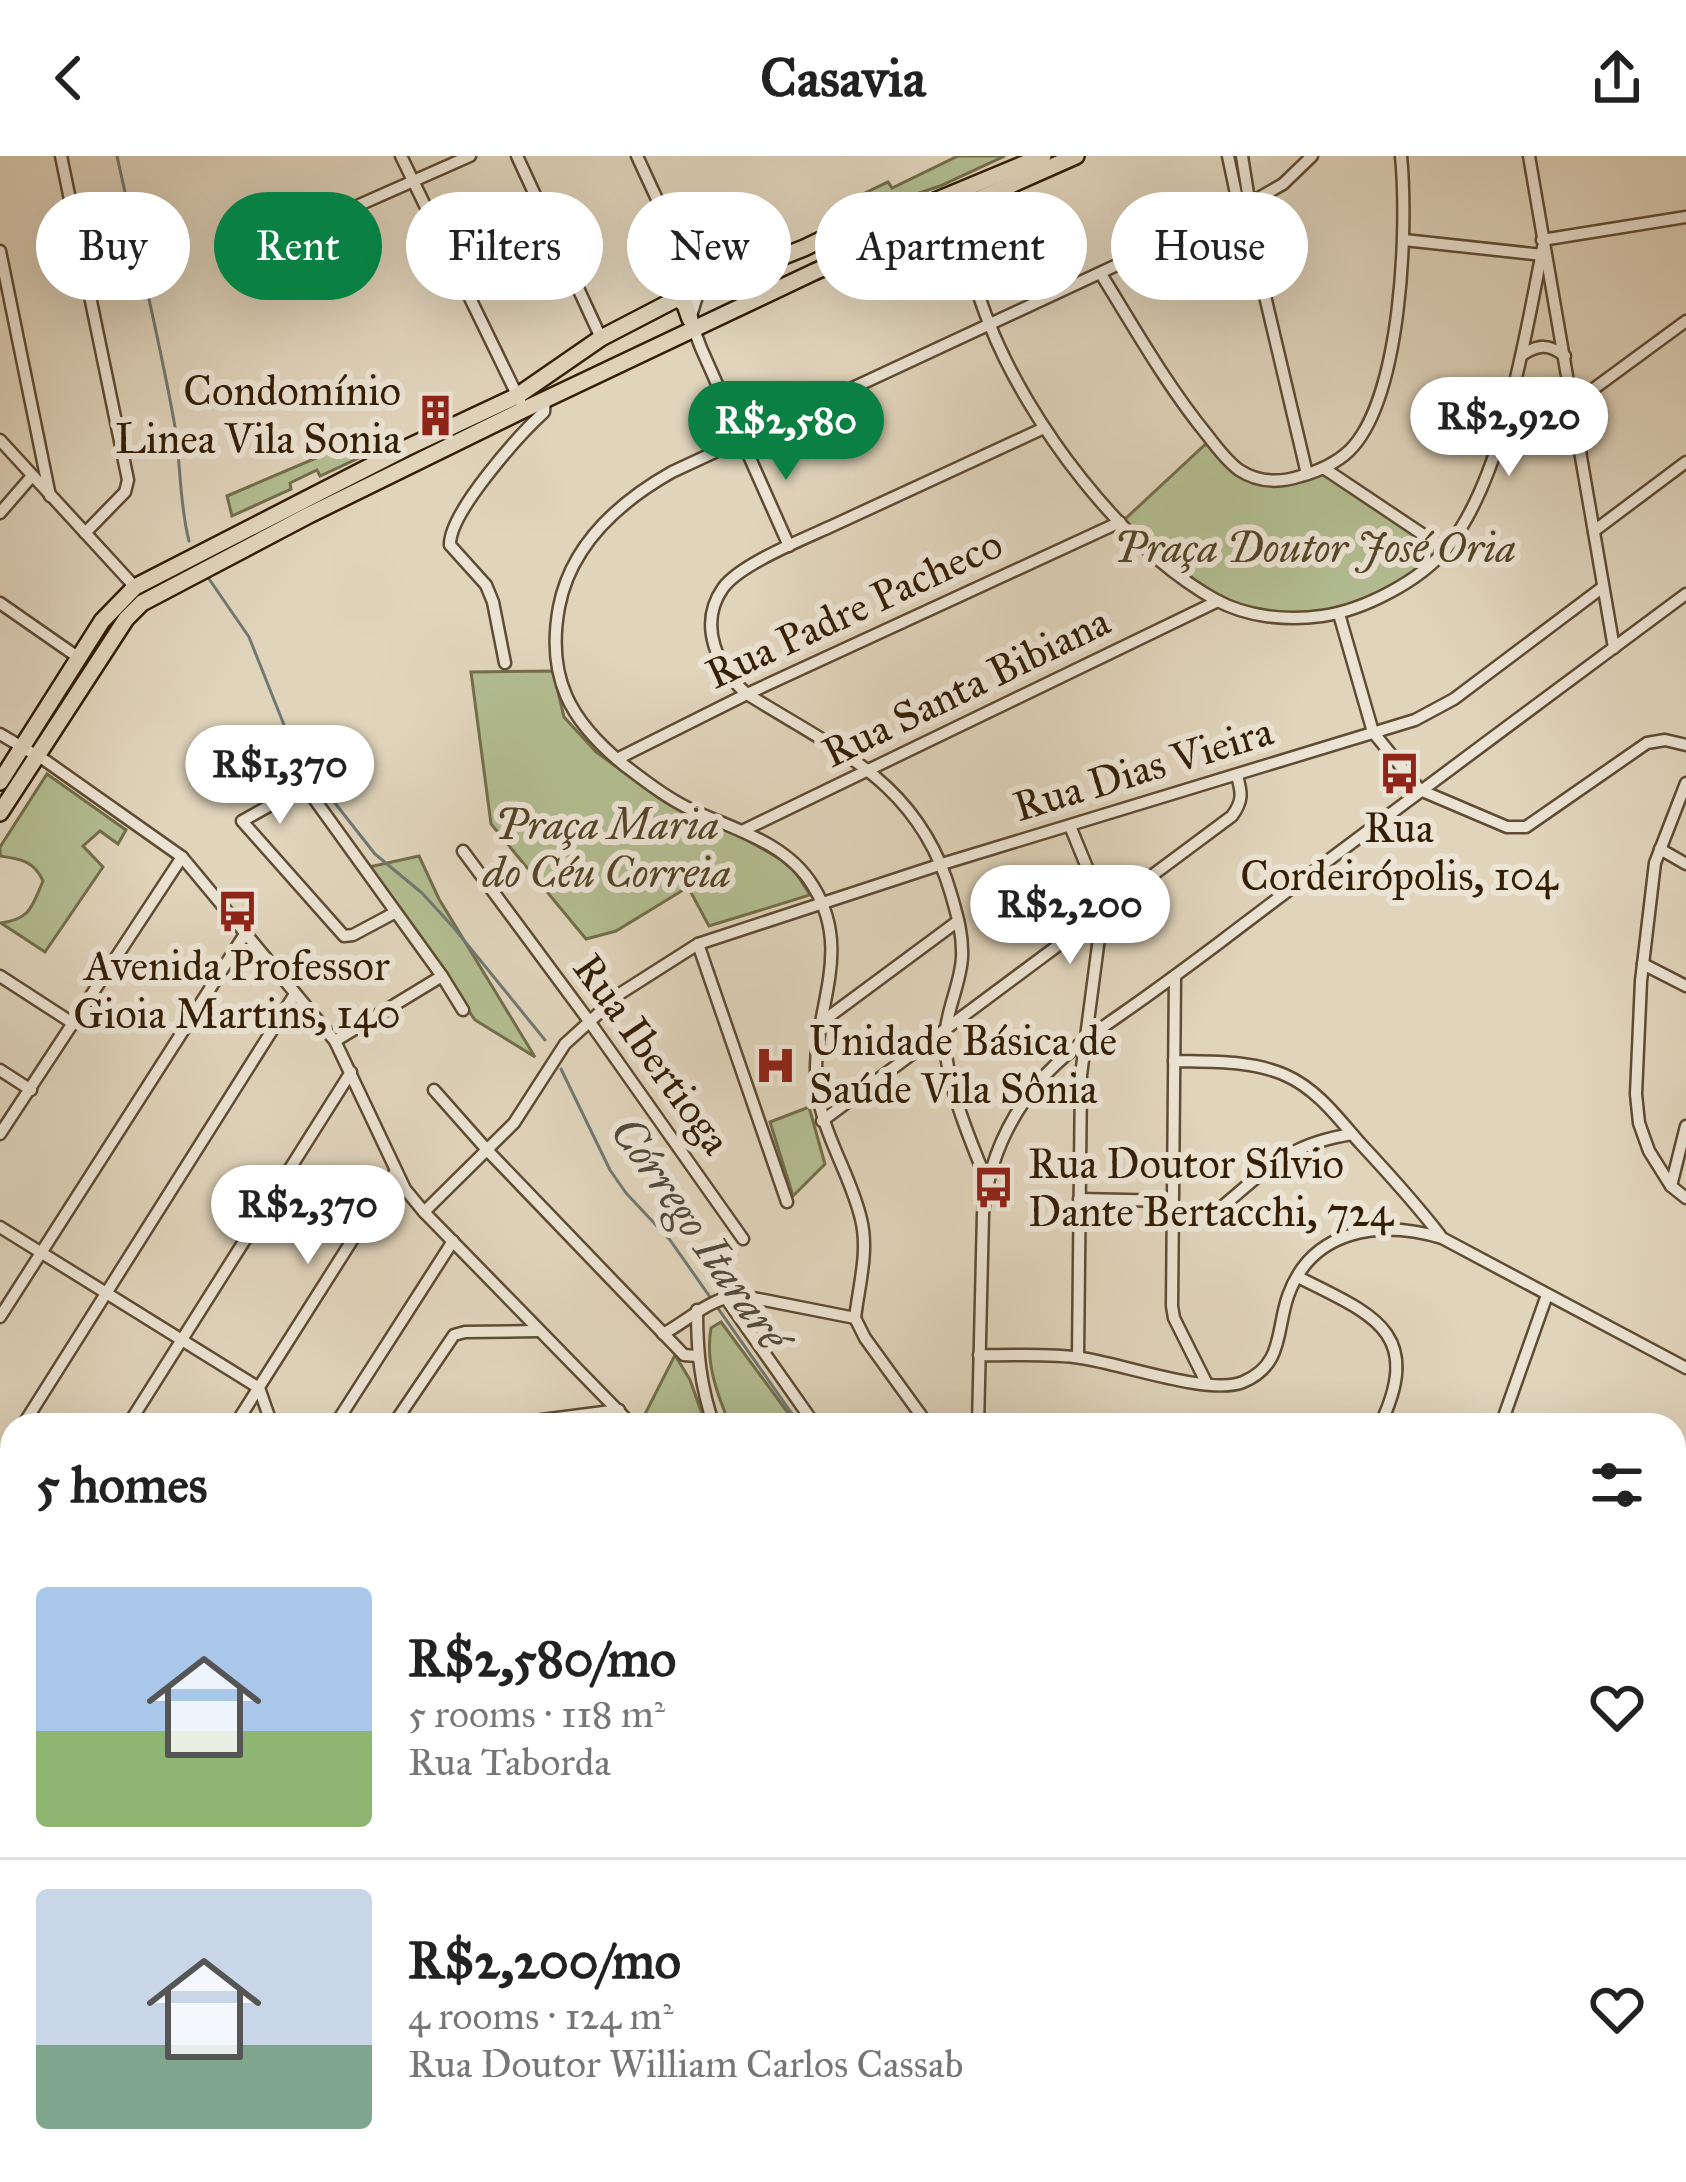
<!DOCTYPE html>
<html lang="en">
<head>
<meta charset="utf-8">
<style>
  body { margin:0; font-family:"IM FELL Great Primer",serif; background:#f6f6f6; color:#222; height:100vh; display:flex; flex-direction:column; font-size:45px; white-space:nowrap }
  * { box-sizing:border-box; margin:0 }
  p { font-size:39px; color:#767676 }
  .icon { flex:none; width:66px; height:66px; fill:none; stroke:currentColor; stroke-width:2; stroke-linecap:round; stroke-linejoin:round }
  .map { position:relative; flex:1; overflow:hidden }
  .drawer { position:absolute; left:0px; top:1257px; width:1686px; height:771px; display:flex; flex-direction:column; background:#fff; border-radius:36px 36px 0 0; box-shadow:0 12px 48px #0002 }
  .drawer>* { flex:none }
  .top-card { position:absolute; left:36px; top:36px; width:1614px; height:108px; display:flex; gap:24px }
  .price { position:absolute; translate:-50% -102px; padding:0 27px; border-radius:42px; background:#fff; color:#222; font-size:39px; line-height:78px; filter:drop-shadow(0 3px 6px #0008) }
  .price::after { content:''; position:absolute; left:50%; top:72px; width:36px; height:27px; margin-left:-18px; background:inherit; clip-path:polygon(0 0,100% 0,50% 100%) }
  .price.active { background:#0b8043; color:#fff }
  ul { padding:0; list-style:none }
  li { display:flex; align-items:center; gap:36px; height:300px; padding:0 36px }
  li+li { border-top:3px solid #e0e0e0 }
  li span { display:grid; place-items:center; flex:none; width:336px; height:240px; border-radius:12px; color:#555 }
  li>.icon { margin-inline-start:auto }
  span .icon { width:144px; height:144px; fill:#fffc; stroke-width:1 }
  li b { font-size:51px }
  h2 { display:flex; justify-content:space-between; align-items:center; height:144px; padding:0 36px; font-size:51px }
  .chip { padding:0 42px; border-radius:54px; background:#fff; box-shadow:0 12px 48px #0002; font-size:42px; line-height:108px }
  .chip.active { background:#0b8043; color:#fff }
  header { display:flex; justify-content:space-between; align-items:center; height:156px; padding:0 36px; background:#fff; font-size:54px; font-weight:800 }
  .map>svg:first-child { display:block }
</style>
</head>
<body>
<header><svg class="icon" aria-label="back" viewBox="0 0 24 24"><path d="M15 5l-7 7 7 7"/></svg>Casavia<svg class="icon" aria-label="share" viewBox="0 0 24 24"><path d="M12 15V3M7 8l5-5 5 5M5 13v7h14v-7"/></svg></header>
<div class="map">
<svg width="1686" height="2026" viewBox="0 0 1686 2026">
  <rect width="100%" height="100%" fill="#e0d4bb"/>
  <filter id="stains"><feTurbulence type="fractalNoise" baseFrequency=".00167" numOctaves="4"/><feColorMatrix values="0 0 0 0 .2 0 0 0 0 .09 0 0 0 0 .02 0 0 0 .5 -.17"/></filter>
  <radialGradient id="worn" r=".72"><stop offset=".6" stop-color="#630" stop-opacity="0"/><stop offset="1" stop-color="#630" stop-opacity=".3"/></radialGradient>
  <!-- green -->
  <g fill="#b2bd91" stroke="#736e4b" stroke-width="3">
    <polygon points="958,0 1005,0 940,30 860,57 842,48 888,26 892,32"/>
    <polygon points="1210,284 1221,297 1270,327 1325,313 1445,393 1381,440 1339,457 1272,460 1219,444 1123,365"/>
    <polygon points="356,285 363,300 320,320 317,314 290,327 291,333 232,360 227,340"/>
    <polygon points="553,515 564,561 596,596 640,628 691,659 731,675 791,709 810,739 709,770 688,731 616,775 586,783 491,668 471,516"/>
    <path d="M47,618L126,674L118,688L100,675L83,690L103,711L45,796L1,767C31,763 32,750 43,725C34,705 21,703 0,700V691Z"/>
    <polygon points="419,700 439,743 535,901 475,864 369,711"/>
    <polygon points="809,951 825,1008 793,1040 770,966"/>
    <path d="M721,1166L797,1269H730C717,1238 705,1206 711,1172Z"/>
    <polygon points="675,1199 690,1224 706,1269 652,1269 644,1260"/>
  </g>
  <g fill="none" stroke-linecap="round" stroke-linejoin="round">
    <!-- stream -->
    <g stroke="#717973" stroke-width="3">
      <path d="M117,0C136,88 158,176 174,265C181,305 179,347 189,385"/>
      <polyline points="207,420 249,481 292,589 305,609 375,698 422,737 454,772 545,884"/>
      <polyline points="561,913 610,1014 626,1037 670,1084 800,1269"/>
      <polyline points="1110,2026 1113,2016"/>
    </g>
    <defs>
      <g id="minor">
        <polyline points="61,0 128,324 125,336 85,377"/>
        <polyline points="401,0 520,245"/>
        <polyline points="517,0 601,182"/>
        <polyline points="637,0 699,134 690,163 701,192 789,390"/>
        <polyline points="1228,0 1239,52 1248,68 1307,318"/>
        <polyline points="1242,0 1250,50"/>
        <polyline points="1529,0 1614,492"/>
        <path d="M952,55C965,92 974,131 989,167C1028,266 1122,392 1216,444C1247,461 1287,465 1322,460C1364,454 1420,425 1447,392C1504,321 1525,180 1543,91"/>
        <polyline points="1404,84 1543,99"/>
        <polyline points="1542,84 1686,61"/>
        <polyline points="271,88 470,0"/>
        <polyline points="0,95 50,340"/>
        <path d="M1101,118C1135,173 1167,230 1208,280C1217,292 1227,305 1239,314C1259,327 1280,327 1301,320C1319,315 1335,308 1349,295C1402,243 1408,71 1401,0"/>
        <path d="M1522,199C1539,188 1549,188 1565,200"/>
        <polyline points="1573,248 1686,165"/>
        <polyline points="0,284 135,431"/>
        <polyline points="1325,313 1446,394"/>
        <polyline points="0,357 32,320"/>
        <polyline points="1594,375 1686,306"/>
        <polyline points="0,447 79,502"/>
        <polyline points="1339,458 1373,576 1420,634 1507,671 1526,671 1647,587 1665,584 1686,589"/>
        <path d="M505,507L493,446L486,429L450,389C449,357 519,279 544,256L545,244"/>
        <polyline points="0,578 46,605 182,701 335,885 405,1033 424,1056 632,1269"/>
        <polyline points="617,603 747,538 1120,366"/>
        <polyline points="1686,627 1655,707 1641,825 1636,938 1639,967 1649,995 1671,1030 1686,1042"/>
        <polyline points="1070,670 1095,731 1102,759 1081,919 1078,1201"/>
        <polyline points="742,675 1218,445"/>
        <polyline points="1660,693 1686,708"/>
        <polyline points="463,695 589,865 743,1083"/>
        <polyline points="396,756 353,779 344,780 242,665 296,635 310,637 442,820 463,854"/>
        <polyline points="698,788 787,1046"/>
        <polyline points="1643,808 1686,830"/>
        <polyline points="0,820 74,868"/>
        <polyline points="1175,820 1172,1150 1174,1162 1207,1228"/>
        <polyline points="823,865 958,765"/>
        <polyline points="335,885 442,820"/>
        <path d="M1174,905C1211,906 1250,904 1285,919C1317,933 1338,962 1360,987C1388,1017 1415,1047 1440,1079"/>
        <polyline points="0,914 31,934"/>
        <polyline points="434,934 488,995 684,1199 697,1200"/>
        <path d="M822,965L1232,660C1243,645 1242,637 1237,620"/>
        <polyline points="0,978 182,701"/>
        <path d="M986,1023C970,984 940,914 946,873C949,848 961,825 962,801C963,778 957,759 951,738C919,626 838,595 747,538C718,513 697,469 723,432C740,408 806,382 834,369C904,337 974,304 1044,272"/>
        <polyline points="1671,1030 1686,970"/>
        <polyline points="1079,1043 1172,1045"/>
        <path d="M1223,1050C1270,1010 1290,988 1352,978"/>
        <polyline points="424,1056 514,967 565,888 621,837 698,788 942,708 1415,564 1454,543 1603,431"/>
        <polyline points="0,1071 259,1232 272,1269"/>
        <path d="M1298,1121C1371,1158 1425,1175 1380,1269"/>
        <polyline points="725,1141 815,1269"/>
        <path d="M697,1154C697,1194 700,1230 714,1269"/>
        <polyline points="0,1161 245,778"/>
        <path d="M855,1162C859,1129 869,1095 861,1063C849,1012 816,971 816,916C815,850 853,794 813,730C787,687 736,674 692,654C668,643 645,625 624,609C570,565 546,522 559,451C571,388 619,346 672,316L1250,47L1283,28L1312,0"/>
        <polyline points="855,1162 865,1182 928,1269"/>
        <path d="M663,1178C689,1164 707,1144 738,1139L855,1162"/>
        <path d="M979,1199C1013,1200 1048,1197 1081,1202C1119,1207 1210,1240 1243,1226C1284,1209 1276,1174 1288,1140C1312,1072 1381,1064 1442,1082L1686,1212"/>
        <polyline points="23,1269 295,838"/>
        <polyline points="128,1269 351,916"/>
        <polyline points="235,1269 396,1015"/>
        <polyline points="335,1269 453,1085"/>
        <polyline points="393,1269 454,1179 465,1176 539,1175"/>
        <polyline points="502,1269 619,1254"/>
        <path d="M978,1269L983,1058C988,1009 1007,964 1039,926C1063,898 1093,878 1123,857C1156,834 1187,811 1219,787C1374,669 1530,554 1686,438"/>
        <polyline points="1501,1269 1547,1139"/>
        <polyline points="0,1305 12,1287"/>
        <polyline points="1674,1320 1686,1345"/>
        <polyline points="0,1471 12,1452"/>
        <polyline points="8,1555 12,1570"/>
        <polyline points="1674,1629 1686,1622"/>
        <polyline points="0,1658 12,1654"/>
        <polyline points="1674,1752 1686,1746"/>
        <polyline points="0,2006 12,2011"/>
        <polyline points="24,2016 48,2026"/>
        <polyline points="145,2016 150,2026"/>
        <polyline points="294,2016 299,2026"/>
        <polyline points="394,2016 398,2026"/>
        <polyline points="494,2016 499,2026"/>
        <polyline points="586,2016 590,2026"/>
        <polyline points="599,2016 603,2026"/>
        <polyline points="871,2016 873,2022"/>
        <polyline points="1190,2016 1192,2026"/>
        <polyline points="1280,2016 1312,2026"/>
        <polyline points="1586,2016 1599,2026"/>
        <polyline points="1663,2016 1667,2026"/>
        <polyline points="0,2021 2,2026"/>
        <polyline points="706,2026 745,2016"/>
        <polyline points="1127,2026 1128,2016"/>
        <polyline points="1264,2026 1267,2016"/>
        <polyline points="1466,2026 1470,2016"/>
      </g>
      <g id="highway">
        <polyline points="678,142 685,149 690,163"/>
        <polyline points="0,626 102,465 135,431 406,292 517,240 601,182 678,142 804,92 850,70 935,45 1043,0"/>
        <polyline points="0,657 126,463 142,447 309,359 523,254 814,116 1076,0"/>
      </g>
    </defs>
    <!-- minor casing -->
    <use href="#minor" stroke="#5f4c32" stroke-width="15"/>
    <!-- highway casing -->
    <use href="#highway" stroke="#341f05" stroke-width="20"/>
    <!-- minor -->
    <use href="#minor" stroke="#ebe3d3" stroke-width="10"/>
    <!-- highway -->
    <use href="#highway" stroke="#e0d4bb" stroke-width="15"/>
  </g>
  <!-- icons -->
  <defs>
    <symbol id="building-bare" viewBox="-9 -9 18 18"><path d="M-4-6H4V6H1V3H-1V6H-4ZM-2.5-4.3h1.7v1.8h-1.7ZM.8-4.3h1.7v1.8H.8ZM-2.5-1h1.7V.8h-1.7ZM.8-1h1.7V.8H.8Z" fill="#8f2418" stroke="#ebe3d3" stroke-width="2.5" paint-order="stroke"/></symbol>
    <symbol id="bus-bare" viewBox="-9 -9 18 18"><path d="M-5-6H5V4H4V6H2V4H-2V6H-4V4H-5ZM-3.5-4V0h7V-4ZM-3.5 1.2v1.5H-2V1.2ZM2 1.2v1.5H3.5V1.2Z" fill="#8f2418" stroke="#ebe3d3" stroke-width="2.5" paint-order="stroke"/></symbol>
    <symbol id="hospital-bare" viewBox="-9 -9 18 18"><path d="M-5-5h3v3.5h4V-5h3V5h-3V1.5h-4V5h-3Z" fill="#8f2418" stroke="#ebe3d3" stroke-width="2.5" paint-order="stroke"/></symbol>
  </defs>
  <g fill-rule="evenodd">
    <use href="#building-bare" x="406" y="230" width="59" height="59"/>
    <use href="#bus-bare" x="1370" y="588" width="59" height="59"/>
    <use href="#bus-bare" x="208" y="726" width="59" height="59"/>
    <use href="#hospital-bare" x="746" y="880" width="59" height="59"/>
    <use href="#bus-bare" x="964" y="1002" width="59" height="59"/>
  </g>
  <g text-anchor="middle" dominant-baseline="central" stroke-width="12" stroke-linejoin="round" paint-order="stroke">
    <!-- poi labels -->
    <g font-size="42" fill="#341f05" stroke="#ebe3d3">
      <text x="401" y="235" text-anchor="end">Condomínio<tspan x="401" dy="48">Linea Vila Sonia</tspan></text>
      <text x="1399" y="672">Rua<tspan x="1399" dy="48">Cordeirópolis, 104</tspan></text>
      <text x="237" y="810">Avenida Professor<tspan x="237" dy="48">Gioia Martins, 140</tspan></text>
      <text x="809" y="885" text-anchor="start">Unidade Básica de<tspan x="809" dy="48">Saúde Vila Sônia</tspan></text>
      <text x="1028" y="1008" text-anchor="start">Rua Doutor Sílvio<tspan x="1028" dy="48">Dante Bertacchi, 724</tspan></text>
    </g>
    <!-- park labels -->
    <g font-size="42" font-style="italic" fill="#544628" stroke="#ebe3d3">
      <text x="1315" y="392">Praça Doutor José Oria</text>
      <text x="607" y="669">Praça Maria<tspan x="607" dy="48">do Céu Correia</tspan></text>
    </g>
    <!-- street labels -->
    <g font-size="42" fill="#341f05" stroke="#ebe3d3">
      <text transform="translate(854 453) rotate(-25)">Rua Padre Pacheco</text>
      <text transform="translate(966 531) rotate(-26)">Rua Santa Bibiana</text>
      <text transform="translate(1143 613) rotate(-17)">Rua Dias Vieira</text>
      <text transform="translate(652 898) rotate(54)">Rua Ibertioga</text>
    </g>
    <!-- water labels -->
    <g font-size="45" font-style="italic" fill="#534c3c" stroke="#ebe3d3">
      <text transform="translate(700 1077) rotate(55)">Córrego Itararé</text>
    </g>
  </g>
  <rect width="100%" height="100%" filter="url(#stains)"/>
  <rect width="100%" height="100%" fill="url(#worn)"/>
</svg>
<b class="price" style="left:1509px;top:323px">R$2,920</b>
<b class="price active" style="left:786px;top:327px">R$2,580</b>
<b class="price" style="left:280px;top:671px">R$1,370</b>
<b class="price" style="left:1070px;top:811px">R$2,200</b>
<b class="price" style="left:308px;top:1111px">R$2,370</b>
<div class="top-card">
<a class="chip">Buy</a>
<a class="chip active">Rent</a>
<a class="chip">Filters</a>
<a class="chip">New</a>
<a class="chip">Apartment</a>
<a class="chip">House</a>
</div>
<section class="drawer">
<h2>5 homes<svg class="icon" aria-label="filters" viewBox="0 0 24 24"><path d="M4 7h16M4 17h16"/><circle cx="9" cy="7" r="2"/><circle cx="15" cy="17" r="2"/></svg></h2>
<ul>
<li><span style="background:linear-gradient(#a9c7e8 60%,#8fb573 0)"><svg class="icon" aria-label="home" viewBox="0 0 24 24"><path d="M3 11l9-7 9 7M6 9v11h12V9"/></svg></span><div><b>R$2,580/mo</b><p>5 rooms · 118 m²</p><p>Rua Taborda</p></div><svg class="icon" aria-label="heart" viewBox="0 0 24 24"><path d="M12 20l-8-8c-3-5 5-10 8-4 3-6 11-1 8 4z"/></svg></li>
<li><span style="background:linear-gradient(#c9d6e8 65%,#7fa58c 0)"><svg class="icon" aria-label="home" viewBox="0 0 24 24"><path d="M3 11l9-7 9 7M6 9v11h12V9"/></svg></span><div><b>R$2,200/mo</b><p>4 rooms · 124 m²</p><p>Rua Doutor William Carlos Cassab</p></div><svg class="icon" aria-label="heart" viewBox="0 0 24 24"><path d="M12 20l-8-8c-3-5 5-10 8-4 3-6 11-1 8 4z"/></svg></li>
</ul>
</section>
</div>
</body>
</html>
